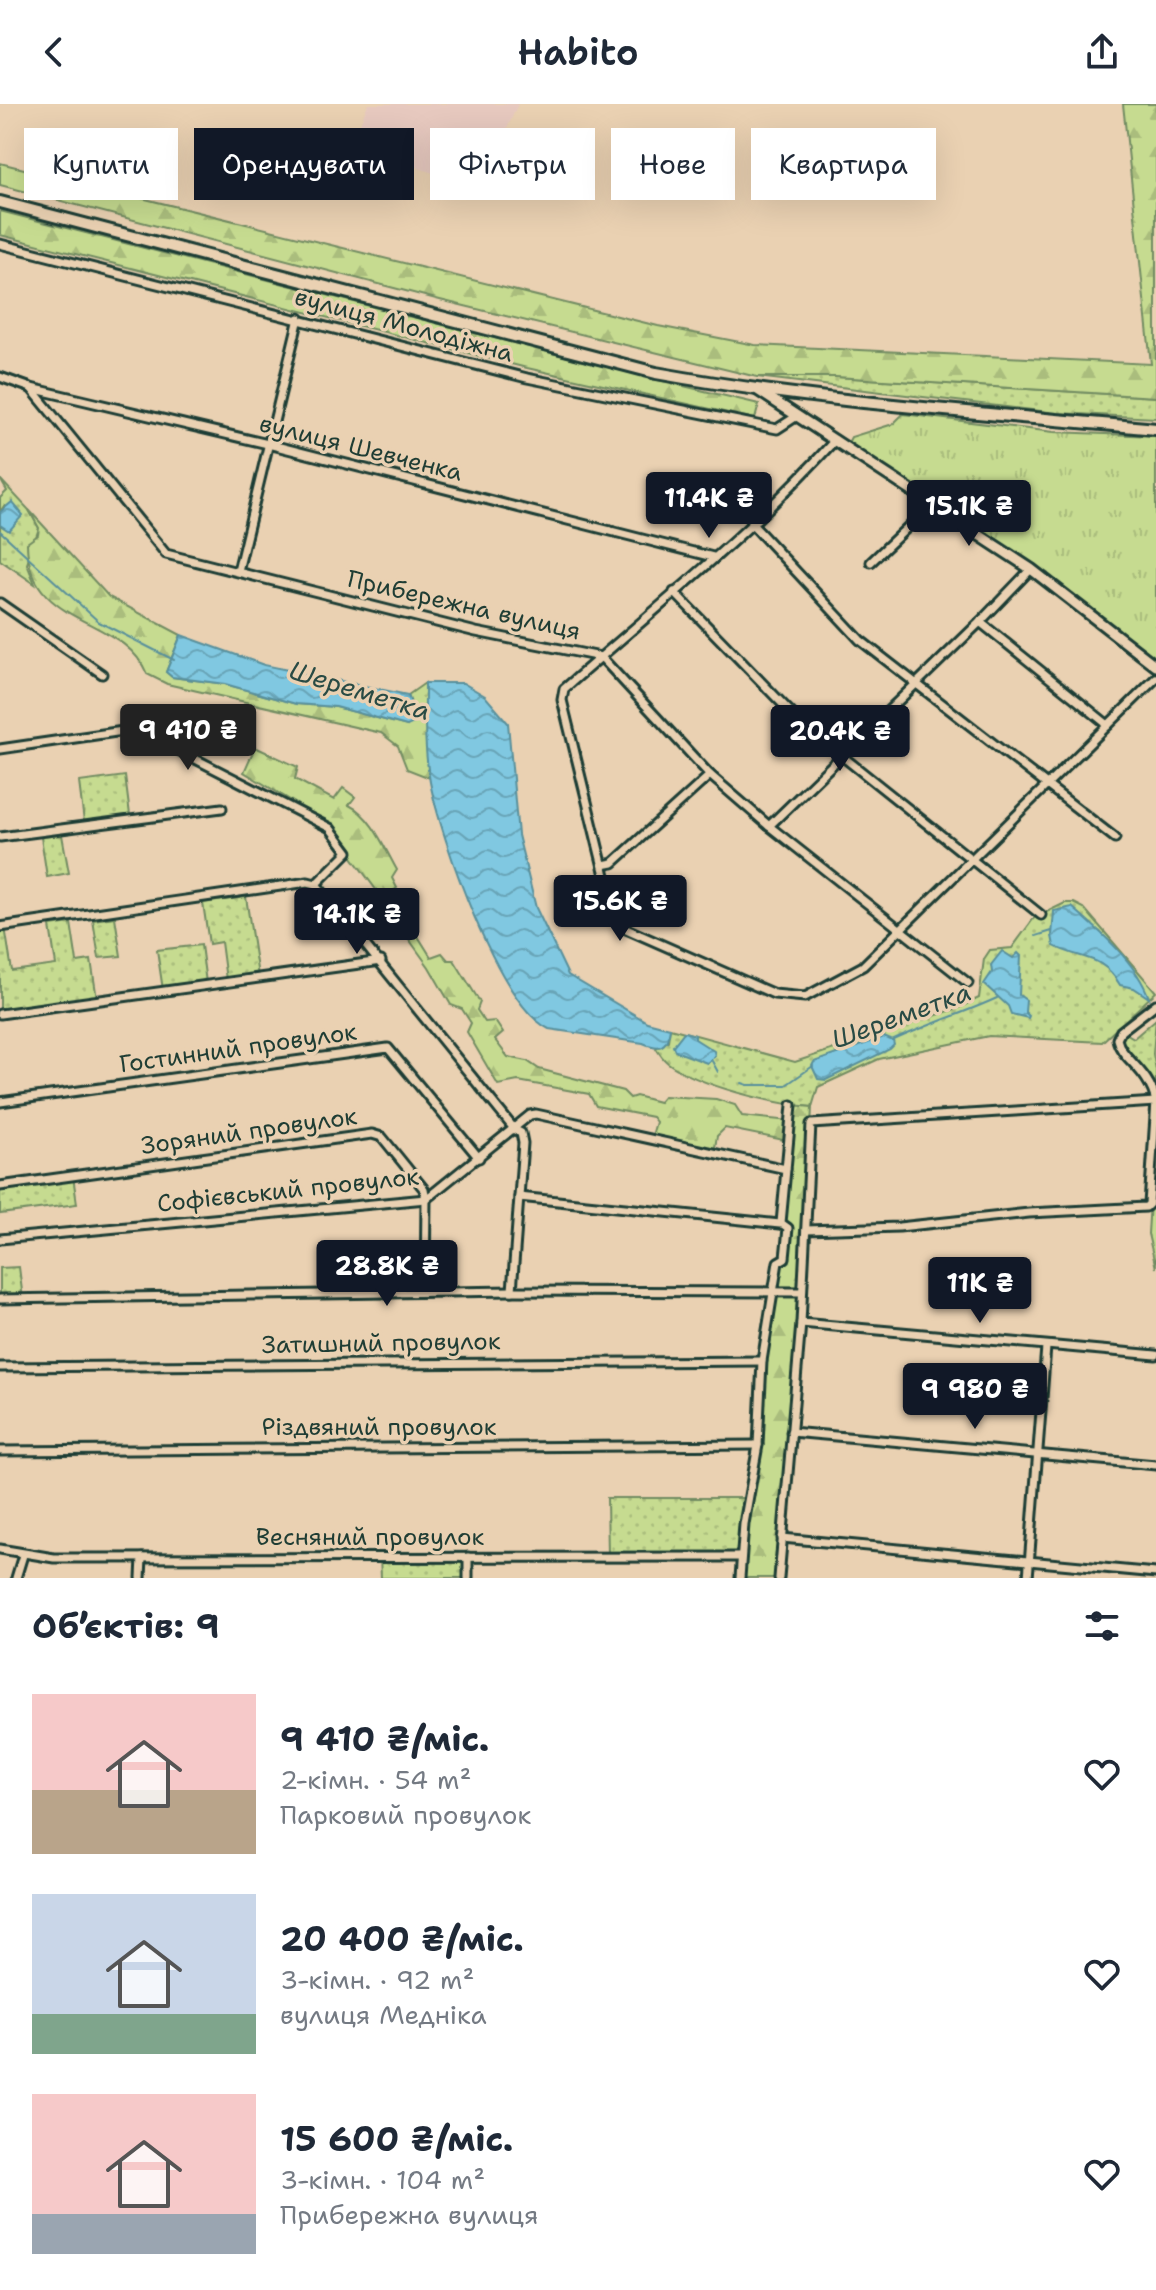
<!DOCTYPE html>
<html lang="uk">
<head>
<meta charset="utf-8">
<style>
  body { margin:0; font-family:"Shantell Sans",sans-serif; background:#f2f2f3; color:#1f2937; height:100vh; display:flex; flex-direction:column; font-size:30px; white-space:nowrap }
  * { box-sizing:border-box; margin:0 }
  p { font-size:26px; color:#747a83 }
  .icon { flex:none; width:44px; height:44px; fill:none; stroke:currentColor; stroke-width:2; stroke-linecap:round; stroke-linejoin:round }
  .map { position:relative; height:1474px; overflow:hidden }
  .drawer { display:flex; flex-direction:column; background:#fff; flex:1 }
  .drawer>* { flex:none }
  .top-card { position:absolute; left:24px; top:24px; width:1108px; height:72px; display:flex; gap:16px }
  .price { position:absolute; translate:-50% -68px; padding:0 18px; border-radius:8px; background:#111827; color:#fff; font-size:26px; line-height:52px; filter:drop-shadow(0 2px 4px #0008) }
  .price::after { content:''; position:absolute; left:50%; top:48px; width:24px; height:18px; margin-left:-12px; background:inherit; clip-path:polygon(0 0,100% 0,50% 100%) }
  .price.on { background:#222; color:#fff }
  ul { padding:0; list-style:none }
  li { display:flex; align-items:center; gap:24px; height:200px; padding:0 32px }
  li span { display:grid; place-items:center; flex:none; width:224px; height:160px; border-radius:0px; color:#555 }
  li>.icon { margin-inline-start:auto }
  span .icon { width:96px; height:96px; fill:#fffc; stroke-width:1 }
  li b { font-size:34px }
  h2 { display:flex; justify-content:space-between; align-items:center; height:96px; padding:0 32px; font-size:34px }
  .pill { padding:0 28px; border-radius:0px; background:#fff; box-shadow:0 8px 32px #0002; font-size:28px; line-height:72px }
  .pill.on { background:#111827; color:#fff }
  header { display:flex; justify-content:space-between; align-items:center; height:104px; padding:0 32px; background:#fff; font-size:36px; font-weight:600 }
  .map>svg:first-child { display:block }
</style>
</head>
<body>
<header><svg class="icon" aria-label="back" viewBox="0 0 24 24"><path d="M15 5l-7 7 7 7"/></svg>Habito<svg class="icon" aria-label="share" viewBox="0 0 24 24"><path d="M12 15V3M7 8l5-5 5 5M5 13v7h14v-7"/></svg></header>
<div class="map">
<svg width="1156" height="1474" viewBox="0 0 1156 1474">
  <defs>
    <pattern id="grass-dots" width="8" height="8" patternUnits="userSpaceOnUse" patternTransform="scale(2)"><rect width="8" height="8" fill="#c6db90"/><path d="M2 2h.1M6 6h.1" fill="none" stroke="#aabd7d" stroke-width="1.8" stroke-linecap="round"/></pattern>
    <pattern id="forest-firs" width="22" height="20" patternUnits="userSpaceOnUse" patternTransform="scale(2)"><rect width="22" height="20" fill="#c6db90"/><path d="M5 1l3.5 6h-7zM16 11l3.5 6h-7z" fill="#aabd7d"/></pattern>
    <pattern id="park-tufts" width="24" height="20" patternUnits="userSpaceOnUse" patternTransform="scale(2)"><rect width="24" height="20" fill="#c6db90"/><path d="M3 7l-1-3M5 7V3M7 7l1-3M15 17l-1-3M17 17v-4M19 17l1-3" fill="none" stroke="#aabd7d"/></pattern>
    <pattern id="water-waves" width="16" height="10" patternUnits="userSpaceOnUse" patternTransform="scale(2)"><rect width="16" height="10" fill="#80c8e1"/><path d="M0 5q4-4 8 0t8 0" fill="none" stroke="#68a4b7"/></pattern>
  </defs>
  <rect width="100%" height="100%" fill="#ead1b2"/>
  <filter id="ink" filterUnits="userSpaceOnUse"><feTurbulence type="fractalNoise" baseFrequency=".0125" numOctaves="2"/><feDisplacementMap in="SourceGraphic" scale="16" xChannelSelector="R" yChannelSelector="G"/><feConvolveMatrix kernelMatrix="1 2 1 2 8 2 1 2 1" color-interpolation-filters="sRGB"/></filter>
  <g filter="url(#ink)">
    <!-- built -->
    <polygon fill="#e7c9bf" points="368,0 518,0 480,85 351,41"/>
    <!-- grass -->
    <g fill="url(#grass-dots)" stroke="#728c62" stroke-width="2">
      <polygon points="757,273 836,273 1156,293 1156,314 1057,309"/>
      <polygon points="0,375 29,406 39,424 27,460 35,480 0,456 0,421 10,426 4,402 0,408 0,394 7,387"/>
      <polygon points="125,672 130,711 84,718 79,678"/>
      <polygon points="62,731 69,769 47,773 41,733"/>
      <polygon points="246,793 258,872 226,876 221,838 209,840 203,799"/>
      <path d="M1065,799H1074L1084,804L1156,888L1102,938L989,932L879,955L818,983L812,1003C774,1000 699,982 668,959C663,955 659,949 656,944L668,937L670,924L795,958L958,904L979,894L984,855L990,846L1012,844L1034,814Z"/>
      <polygon points="115,813 121,852 99,854 93,816"/>
      <polygon points="71,819 77,858 91,856 97,895 0,910 0,823 5,823 12,867 56,861 50,822"/>
      <polygon points="201,841 206,879 163,886 157,846"/>
      <path d="M1156,915L1153,950L1156,966V998C1150,972 1123,958 1118,931L1122,927L1134,934Z"/>
      <polygon points="1156,998 1156,1164 1148,1130"/>
      <polygon points="73,1072 77,1100 0,1110 0,1081"/>
      <polygon points="19,1163 23,1195 0,1195 0,1164"/>
      <polygon points="607,1394 748,1394 741,1453 608,1452"/>
      <polygon points="380,1452 468,1453 468,1474 381,1474"/>
    </g>
    <!-- forest -->
    <g fill="url(#forest-firs)" stroke="#728c62" stroke-width="2">
      <polygon points="1123,0 1156,0 1156,293 836,273 757,273 440,196 0,81 0,59 658,222 755,241 1151,260"/>
      <polygon points="0,107 654,275 759,300 755,315 527,264 0,131"/>
      <path d="M29,406L109,493L181,531L166,568L172,573L225,580L296,600L336,603L407,622L415,610L408,591L425,579L430,674L407,665L398,642L381,629L167,580L147,570C123,510 28,525 27,439L38,431L39,424Z"/>
      <polygon points="129,607 181,630 177,640 124,614"/>
      <path d="M255,643L298,663L295,675L334,696L343,684L355,693L349,701C372,712 385,745 397,766L392,774L397,784L383,795L326,718L244,668Z"/>
      <polygon points="396,797 431,853 442,849 448,856 454,856 480,898 477,906 485,918 495,917 503,929 495,936 508,953 527,957 539,965 623,987 630,994 636,992 659,998 664,992 716,995 735,1001 742,1012 790,1017 792,1001 812,1003 806,1126 779,1474 740,1474 758,1341 762,1257 778,1158 785,1154 788,1124 781,1119 789,1037 725,1024 717,1032 714,1049 651,1035 656,1018 652,1013 596,1002 589,990 518,977 498,981 467,928 471,919 462,905 451,901 429,863 385,802"/>
    </g>
    <!-- park -->
    <polygon fill="url(#park-tufts)" stroke="#728c62" stroke-width="2" points="903,310 1054,328 1156,332 1156,562 1031,465 846,343 851,333 893,320"/>
    <!-- water -->
    <g fill="url(#water-waves)" stroke="#59909c" stroke-width="2">
      <polygon points="12,398 23,411 9,427 0,421 0,408"/>
      <polygon points="181,531 264,561 408,591 416,618 407,622 336,603 296,600 225,580 172,573 166,568"/>
      <path d="M425,579H463L485,592L508,619L518,731L536,804L568,871L647,918L670,924C667,945 660,946 643,939L549,925C498,900 441,734 430,678C424,646 425,612 425,579Z"/>
      <path d="M1072,803C1100,827 1137,859 1149,894L1134,884L1120,881C1102,849 1079,856 1054,842L1052,832L1054,807Z"/>
      <polygon points="1002,847 1013,854 1018,849 1021,852 1019,891 1026,896 1025,908 1029,912 1028,914 1011,910 1008,902 984,880 992,868 991,861"/>
      <polygon points="684,928 695,931 695,935 714,947 715,952 707,959 675,947 673,942"/>
      <polygon points="884,933 893,937 894,941 890,945 826,976 818,975 812,962 814,958"/>
    </g>
    <g fill="none" stroke-linecap="round" stroke-linejoin="round">
      <!-- stream -->
      <g stroke="#59909c" stroke-width="2">
        <polyline points="0,427 99,518 174,556"/>
        <polyline points="1036,832 1052,827"/>
        <path d="M892,937C926,921 962,910 997,894"/>
        <polyline points="712,957 718,968"/>
        <polyline points="742,979 748,981 786,981 813,962"/>
      </g>
      <defs>
        <g id="minor">
          <polyline points="0,140 527,274 777,325 797,312"/>
          <polyline points="0,273 31,284 268,340 713,453"/>
          <polyline points="31,284 166,450 476,528 601,553"/>
          <path d="M835,336C753,427 656,504 564,585L562,596L614,808L624,824L774,890L805,893L863,862L1156,574"/>
          <polyline points="751,419 860,536 1115,734"/>
          <polyline points="871,458 932,400"/>
          <polyline points="238,467 299,214"/>
          <polyline points="674,488 802,620 1041,811"/>
          <polyline points="0,499 102,570"/>
          <polyline points="980,518 1108,621"/>
          <polyline points="601,553 710,671 769,722 968,879"/>
          <polyline points="0,645 137,625 330,724 348,748 316,780"/>
          <polyline points="769,722 980,518 1031,465"/>
          <polyline points="0,733 222,704"/>
          <polyline points="603,761 613,759 710,671"/>
          <polyline points="0,823 308,778 316,780 515,1026 521,1029 523,1039 512,1187"/>
          <path d="M1156,900L1121,927L1117,935C1121,955 1149,965 1156,998"/>
          <polyline points="0,910 381,857"/>
          <polyline points="0,998 388,944 479,1054"/>
          <polyline points="0,1082 372,1030 382,1033 424,1085 426,1095 425,1188"/>
          <polyline points="519,1093 780,1120"/>
          <polyline points="806,1126 899,1123 1029,1109 1146,1103 1149,1100 1156,998"/>
          <polyline points="0,1135 426,1095 530,1011 536,1010 786,1065"/>
          <polyline points="0,1195 512,1187 802,1188"/>
          <polyline points="801,1219 1156,1251"/>
          <polyline points="0,1263 762,1257"/>
          <polyline points="791,1328 1156,1361"/>
          <polyline points="0,1347 758,1341"/>
          <polyline points="782,1434 1156,1469"/>
          <polyline points="0,1445 54,1454 741,1453"/>
          <polyline points="468,1453 468,1474"/>
          <polyline points="16,1474 23,1451"/>
          <polyline points="141,1474 142,1454"/>
          <polyline points="740,1474 744,1420 758,1341 762,1257 778,1158 785,1154 788,1124 781,1119 792,1001"/>
          <polyline points="779,1474 801,1219 811,1020 1156,998"/>
          <polyline points="1028,1474 1046,1243"/>
        </g>
        <polyline id="tertiary" points="756,285 1031,465 1156,562"/>
        <path id="secondary" d="M0,98L656,269C821,299 989,309 1156,325"/>
      </defs>
      <!-- minor casing -->
      <use href="#minor" stroke="#1f3d34" stroke-width="13"/>
      <!-- tertiary casing -->
      <use href="#tertiary" stroke="#1f3d34" stroke-width="15"/>
      <!-- secondary casing -->
      <use href="#secondary" stroke="#1f3d34" stroke-width="16"/>
      <!-- minor -->
      <use href="#minor" stroke="#ead1b2" stroke-width="7"/>
      <!-- tertiary -->
      <use href="#tertiary" stroke="#ead1b2" stroke-width="9"/>
      <!-- secondary -->
      <use href="#secondary" stroke="#ead1b2" stroke-width="10"/>
    </g>
  </g>
  <g text-anchor="middle" dominant-baseline="central" stroke-width="7" stroke-linejoin="round" paint-order="stroke">
    <!-- street labels -->
    <g font-size="24" fill="#1f3d34" stroke="#ead1b2">
      <text transform="translate(404 221) rotate(15)">вулиця Молодіжна</text>
      <text transform="translate(361 344) rotate(14)">вулиця Шевченка</text>
      <text transform="translate(464 501) rotate(13)">Прибережна вулиця</text>
      <text transform="translate(238 944) rotate(-8)">Гостинний провулок</text>
      <text transform="translate(249 1027) rotate(-8)">Зоряний провулок</text>
      <text transform="translate(288 1086) rotate(-6)">Софієвський провулок</text>
      <text transform="translate(381 1239) rotate(-1)">Затишний провулок</text>
      <text x="379" y="1323">Різдвяний провулок</text>
      <text x="370" y="1433">Весняний провулок</text>
    </g>
    <!-- water labels -->
    <g font-size="26" font-style="italic" fill="#294b45" stroke="#ead1b2">
      <text transform="translate(360 586) rotate(17)">Шереметка</text>
      <text transform="translate(901 911) rotate(-20)">Шереметка</text>
    </g>
  </g>
</svg>
<b class="price" style="left:709px;top:436px">11.4K ₴</b>
<b class="price" style="left:969px;top:444px">15.1K ₴</b>
<b class="price on" style="left:188px;top:668px">9 410 ₴</b>
<b class="price" style="left:840px;top:669px">20.4K ₴</b>
<b class="price" style="left:620px;top:839px">15.6K ₴</b>
<b class="price" style="left:357px;top:852px">14.1K ₴</b>
<b class="price" style="left:387px;top:1204px">28.8K ₴</b>
<b class="price" style="left:980px;top:1221px">11K ₴</b>
<b class="price" style="left:975px;top:1327px">9 980 ₴</b>
<div class="top-card">
<a class="pill">Купити</a>
<a class="pill on">Орендувати</a>
<a class="pill">Фільтри</a>
<a class="pill">Нове</a>
<a class="pill">Квартира</a>
</div>
</div>
<section class="drawer">
<h2>Об’єктів: 9<svg class="icon" aria-label="filters" viewBox="0 0 24 24"><path d="M4 7h16M4 17h16"/><circle cx="9" cy="7" r="2"/><circle cx="15" cy="17" r="2"/></svg></h2>
<ul>
<li><span style="background:linear-gradient(#f6c9c9 60%,#b9a48a 0)"><svg class="icon" aria-label="home" viewBox="0 0 24 24"><path d="M3 11l9-7 9 7M6 9v11h12V9"/></svg></span><div><b>9 410 ₴/міс.</b><p>2-кімн. · 54 m²</p><p>Парковий провулок</p></div><svg class="icon" aria-label="heart" viewBox="0 0 24 24"><path d="M12 20l-8-8c-3-5 5-10 8-4 3-6 11-1 8 4z"/></svg></li>
<li><span style="background:linear-gradient(#c9d6e8 75%,#7fa58c 0)"><svg class="icon" aria-label="home" viewBox="0 0 24 24"><path d="M3 11l9-7 9 7M6 9v11h12V9"/></svg></span><div><b>20 400 ₴/міс.</b><p>3-кімн. · 92 m²</p><p>вулиця Медніка</p></div><svg class="icon" aria-label="heart" viewBox="0 0 24 24"><path d="M12 20l-8-8c-3-5 5-10 8-4 3-6 11-1 8 4z"/></svg></li>
<li><span style="background:linear-gradient(#f6c9c9 75%,#9aa5b1 0)"><svg class="icon" aria-label="home" viewBox="0 0 24 24"><path d="M3 11l9-7 9 7M6 9v11h12V9"/></svg></span><div><b>15 600 ₴/міс.</b><p>3-кімн. · 104 m²</p><p>Прибережна вулиця</p></div><svg class="icon" aria-label="heart" viewBox="0 0 24 24"><path d="M12 20l-8-8c-3-5 5-10 8-4 3-6 11-1 8 4z"/></svg></li>
</ul>
</section>
</body>
</html>
